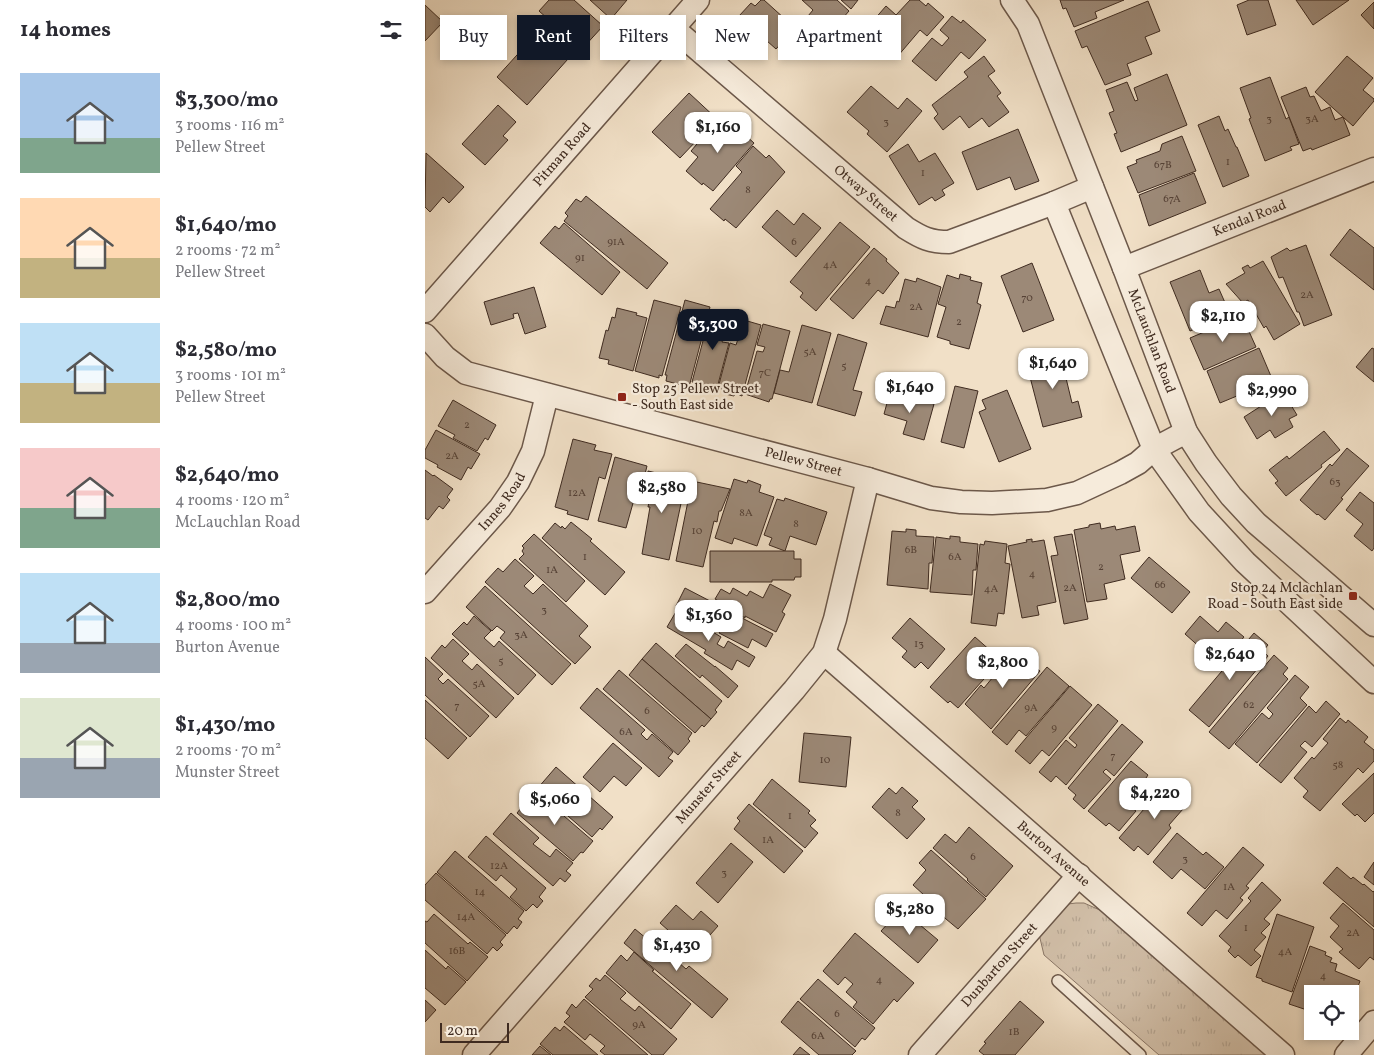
<!DOCTYPE html>
<html lang="en">
<head>
<meta charset="utf-8">
<style>
  body { margin:0; font-family:Vollkorn,serif; background:#f2f2f3; color:#2b2b33; height:100vh; display:flex; flex-direction:column; font-size:19px; white-space:nowrap }
  * { box-sizing:border-box; margin:0 }
  p { font-size:16px; color:#7c7c81 }
  .icon { flex:none; width:28px; height:28px; fill:none; stroke:currentColor; stroke-width:2; stroke-linecap:round; stroke-linejoin:round }
  .map { position:relative; flex:1; overflow:hidden }
  .details { display:flex; flex-direction:column; background:#fff; width:425px }
  .details>* { flex:none }
  .guide { position:absolute; left:15px; top:15px; width:475px; height:45px; display:flex; gap:10px }
  .controls { position:absolute; left:879px; top:985px; display:grid; gap:10px }
  .controls a { display:grid; place-items:center; width:55px; height:55px; border-radius:0px; background:#fff; box-shadow:0 2px 8px #0003; font-size:25px }
  .scale { position:absolute; left:15px; bottom:12px; width:69px; box-sizing:border-box; padding-left:5px; border:2px solid #3f2b20; border-top:0; font-size:14px; line-height:18px; white-space:nowrap; color:#3f2b20; -webkit-text-stroke:4px #f6ebdb; paint-order:stroke }
  .price { position:absolute; translate:-50% -42px; padding:0 11px; border-radius:10px; background:#fff; color:#222; font-size:16px; line-height:32px; filter:drop-shadow(0 1px 2px #0008) }
  .price::after { content:''; position:absolute; left:50%; top:30px; width:15px; height:11px; margin-left:-8px; background:inherit; clip-path:polygon(0 0,100% 0,50% 100%) }
  .price.selected { background:#111827; color:#fff }
  ul { padding:0; list-style:none }
  li { display:flex; align-items:center; gap:15px; height:125px; padding:0 20px }
  li span { display:grid; place-items:center; flex:none; width:140px; height:100px; border-radius:0px; color:#555 }
  li>.icon { margin-inline-start:auto }
  span .icon { width:60px; height:60px; fill:#fffc; stroke-width:1 }
  li b { font-size:21px }
  h2 { display:flex; justify-content:space-between; align-items:center; height:60px; padding:0 20px; font-size:21px }
  .pill { padding:0 18px; border-radius:0px; background:#fff; box-shadow:0 2px 8px #0003; font-size:18px; line-height:45px }
  .pill.selected { background:#111827; color:#fff }
  main { display:flex; flex:1; min-height:0 }
  .map>svg:first-child { display:block }
</style>
</head>
<body>
<main>
<section class="details">
<h2>14 homes<svg class="icon" aria-label="filters" viewBox="0 0 24 24"><path d="M4 7h16M4 17h16"/><circle cx="9" cy="7" r="2"/><circle cx="15" cy="17" r="2"/></svg></h2>
<ul>
<li><span style="background:linear-gradient(#a9c7e8 65%,#7fa58c 0)"><svg class="icon" aria-label="home" viewBox="0 0 24 24"><path d="M3 11l9-7 9 7M6 9v11h12V9"/></svg></span><div><b>$3,300/mo</b><p>3 rooms · 116 m²</p><p>Pellew Street</p></div></li>
<li><span style="background:linear-gradient(#ffd9b3 60%,#c2b280 0)"><svg class="icon" aria-label="home" viewBox="0 0 24 24"><path d="M3 11l9-7 9 7M6 9v11h12V9"/></svg></span><div><b>$1,640/mo</b><p>2 rooms · 72 m²</p><p>Pellew Street</p></div></li>
<li><span style="background:linear-gradient(#bfe0f5 60%,#c2b280 0)"><svg class="icon" aria-label="home" viewBox="0 0 24 24"><path d="M3 11l9-7 9 7M6 9v11h12V9"/></svg></span><div><b>$2,580/mo</b><p>3 rooms · 101 m²</p><p>Pellew Street</p></div></li>
<li><span style="background:linear-gradient(#f6c9c9 60%,#7fa58c 0)"><svg class="icon" aria-label="home" viewBox="0 0 24 24"><path d="M3 11l9-7 9 7M6 9v11h12V9"/></svg></span><div><b>$2,640/mo</b><p>4 rooms · 120 m²</p><p>McLauchlan Road</p></div></li>
<li><span style="background:linear-gradient(#bfe0f5 70%,#9aa5b1 0)"><svg class="icon" aria-label="home" viewBox="0 0 24 24"><path d="M3 11l9-7 9 7M6 9v11h12V9"/></svg></span><div><b>$2,800/mo</b><p>4 rooms · 100 m²</p><p>Burton Avenue</p></div></li>
<li><span style="background:linear-gradient(#dfe7d0 60%,#9aa5b1 0)"><svg class="icon" aria-label="home" viewBox="0 0 24 24"><path d="M3 11l9-7 9 7M6 9v11h12V9"/></svg></span><div><b>$1,430/mo</b><p>2 rooms · 70 m²</p><p>Munster Street</p></div></li>
</ul>
</section>
<div class="map">
<svg width="949" height="1055" viewBox="0 0 949 1055">
  <defs>
    <pattern id="grass-tufts" width="24" height="20" patternUnits="userSpaceOnUse" patternTransform="scale(1.25)"><rect width="24" height="20" fill="#d3c1ab"/><path d="M3 7l-1-3M5 7V3M7 7l1-3M15 17l-1-3M17 17v-4M19 17l1-3" fill="none" stroke="#b6a693"/></pattern>
  </defs>
  <rect width="100%" height="100%" fill="#f1e0c7"/>
  <filter id="stains"><feTurbulence type="fractalNoise" baseFrequency=".004" numOctaves="4"/><feColorMatrix values="0 0 0 0 .2 0 0 0 0 .09 0 0 0 0 .02 0 0 0 .5 -.17"/></filter>
  <radialGradient id="worn" r=".72"><stop offset=".6" stop-color="#630" stop-opacity="0"/><stop offset="1" stop-color="#630" stop-opacity=".3"/></radialGradient>
  <!-- grass -->
  <polygon fill="url(#grass-tufts)" stroke="#897666" points="651,903 659,903 677,911 843,1055 734,1055 619,955 614,934 643,904"/>
  <!-- building -->
  <g fill="#9c8977" stroke="#3f2b20">
    <polygon points="124,0 149,0 178,26 157,49 114,11"/>
    <polygon points="165,0 202,0 186,19"/>
    <polygon points="336,0 339,0 370,28 351,49 314,16 326,3 330,6"/>
    <polygon points="377,0 412,0 424,11 404,34 383,16 388,10"/>
    <polygon points="416,0 433,0 426,9"/>
    <polygon points="485,0 494,0 501,6 503,3 519,17 502,36 495,30 472,57 441,29 461,6 471,15"/>
    <polygon points="635,0 699,0 670,12 672,18 649,27 641,8 638,9"/>
    <polygon points="824,0 843,0 851,25 822,35 812,5"/>
    <polygon points="871,0 924,0 888,25"/>
    <polygon points="723,1 735,31 720,37 727,54 702,64 706,75 680,85 662,46 657,48 650,31"/>
    <polygon points="949,2 949,29 936,15"/>
    <polygon points="0,5 18,22 0,41"/>
    <polygon points="527,16 536,23 538,20 561,40 544,59 536,52 511,81 487,61 507,38 517,46 524,38 515,30"/>
    <polygon points="121,23 151,50 102,105 72,77"/>
    <polygon points="559,56 570,71 563,76 576,93 572,96 584,112 564,127 557,118 544,128 535,116 518,130 509,118 513,114 507,105 543,77 539,72"/>
    <polygon points="922,56 948,78 938,90 949,99 949,101 928,126 890,92"/>
    <polygon points="742,74 762,125 696,152 689,134 692,133 684,113 689,111 681,90 702,82 710,101 713,100 709,88"/>
    <polygon points="845,77 861,119 864,117 874,144 865,147 867,150 840,161 824,119 826,118 815,88"/>
    <polygon points="446,86 473,109 482,98 497,111 462,152 442,134 444,131 422,112"/>
    <polygon points="881,87 885,97 889,96 896,111 905,107 910,120 918,117 925,135 887,150 886,148 878,151 856,97"/>
    <polygon points="264,93 292,119 255,158 227,132"/>
    <polygon points="73,105 91,122 78,136 83,140 60,165 37,144"/>
    <polygon points="794,116 800,131 803,129 811,147 812,147 824,176 798,187 773,125"/>
    <polygon points="295,117 309,129 311,127 329,143 288,191 278,183 277,185 261,171 273,157 266,151"/>
    <polygon points="593,129 614,181 590,190 585,177 552,190 537,152"/>
    <polygon points="757,136 771,171 713,193 702,167 712,163 711,160 735,151 737,144"/>
    <polygon points="483,144 494,162 510,153 529,183 517,190 520,195 510,201 507,197 494,205 464,156"/>
    <polygon points="328,146 341,158 344,155 360,172 311,228 300,219 299,221 285,209 317,172 311,166"/>
    <polygon points="1,153 39,187 24,203 18,197 5,212 0,207"/>
    <polygon points="769,173 781,203 724,226 714,195"/>
    <polygon points="161,196 243,263 222,289 139,221 143,216 140,213 151,199 156,202"/>
    <polygon points="352,210 369,225 378,213 396,228 371,257 337,227"/>
    <polygon points="415,222 445,247 391,311 375,297 378,293 365,282"/>
    <polygon points="139,223 195,272 177,295 115,243 130,226 134,229"/>
    <polygon points="925,229 949,248 949,290 905,255"/>
    <polygon points="881,245 907,315 879,326 874,312 872,312 858,277 854,278 846,257 862,248 865,251"/>
    <polygon points="449,248 462,259 461,261 474,273 458,294 453,290 428,319 405,299"/>
    <polygon points="838,261 875,324 849,340 841,326 839,328 823,300 818,303 801,284 820,273 817,268 823,265 825,268"/>
    <polygon points="607,263 629,320 598,332 576,276"/>
    <polygon points="775,270 784,293 794,289 805,314 765,331 745,282"/>
    <polygon points="535,274 546,277 545,280 557,283 552,303 556,305 544,349 525,344 525,341 512,337 521,307 513,304 522,275 534,279"/>
    <polygon points="492,278 516,287 503,337 455,324 461,306 470,308 472,301 474,302 480,279 491,282"/>
    <polygon points="109,287 121,327 100,334 93,313 88,314 89,318 66,325 59,302"/>
    <polygon points="229,300 256,307 237,376 234,375 234,378 210,371"/>
    <polygon points="260,300 285,307 264,387 241,381 242,375 240,375"/>
    <polygon points="192,308 212,313 211,315 222,318 208,371 183,364 184,360 174,358 181,330 183,331 187,317 190,318"/>
    <polygon points="286,311 310,318 306,337 299,335 297,342 304,343 292,388 284,386 283,389 274,387 275,384 267,382"/>
    <polygon points="817,316 831,347 779,370 765,338"/>
    <polygon points="312,318 336,325 317,396 310,393 309,396 300,394 300,390 293,388 305,343 311,345 313,339 307,337"/>
    <polygon points="338,324 365,331 347,399 345,399 344,402 320,394 332,351 338,352 340,347 332,345"/>
    <polygon points="377,325 406,333 387,403 349,393 355,370 364,372"/>
    <polygon points="413,334 442,343 428,390 437,392 430,416 392,405"/>
    <polygon points="834,348 848,381 795,403 782,371"/>
    <polygon points="947,348 949,349 949,382 931,367"/>
    <polygon points="634,349 647,403 653,401 657,417 618,427 605,377 607,376 606,371 612,370 608,356"/>
    <polygon points="530,386 553,391 539,448 516,442"/>
    <polygon points="582,390 606,449 574,462 554,412 561,409 557,400"/>
    <polygon points="465,392 509,404 499,440 478,434 482,421 459,414"/>
    <polygon points="858,392 872,415 864,419 868,427 850,438 845,430 832,439 819,417"/>
    <polygon points="28,400 71,425 63,440 60,438 52,451 28,438 30,435 13,426"/>
    <polygon points="11,430 55,454 46,469 43,467 36,480 12,467 13,465 0,458 0,450"/>
    <polygon points="899,431 915,450 896,465 897,467 861,496 850,483 853,481 844,470 862,456 864,459"/>
    <polygon points="148,439 171,445 169,450 187,454 180,479 174,477 163,520 142,514 143,511 130,507"/>
    <polygon points="922,448 944,466 916,498 918,499 900,520 893,514 892,515 875,500 905,464 907,466"/>
    <polygon points="190,457 222,466 216,490 212,489 201,528 173,521"/>
    <polygon points="0,470 8,476 9,475 28,489 22,497 25,500 18,509 14,506 3,520 0,518"/>
    <polygon points="223,471 261,480 244,560 217,554 225,507 223,507 225,496 222,495"/>
    <polygon points="309,479 322,483 323,480 336,485 334,492 349,497 332,546 309,538 307,544 290,538"/>
    <polygon points="267,481 305,489 296,511 294,511 292,522 289,521 278,567 251,561"/>
    <polygon points="935,492 949,503 949,548 947,551 929,536 938,524 921,510"/>
    <polygon points="360,498 402,512 391,545 365,536 360,551 344,545 347,538 339,535 352,499 359,501"/>
    <polygon points="146,522 167,539 165,541 200,572 180,595 117,538 130,523 136,528 137,526 140,529"/>
    <polygon points="675,523 676,529 690,526 691,530 710,526 715,551 695,555 700,579 679,584 682,599 662,602 649,530 664,527 664,525"/>
    <polygon points="481,529 491,530 491,536 509,537 507,563 504,563 503,589 462,585 467,531 481,532"/>
    <polygon points="109,534 160,581 141,602 94,559 99,554 97,551 99,548 97,546"/>
    <polygon points="647,534 663,619 639,624 626,556 633,555 629,537"/>
    <polygon points="525,536 535,537 535,542 553,544 551,570 548,570 547,595 505,592 511,537 525,539"/>
    <polygon points="607,539 607,542 619,540 631,602 612,606 614,615 597,618 583,546 602,542 601,540"/>
    <polygon points="560,541 582,544 580,563 585,564 579,614 573,613 571,626 546,623 555,544 559,545"/>
    <polygon points="285,551 369,551 369,559 376,559 376,577 370,577 369,580 347,580 347,582 285,582"/>
    <polygon points="724,557 765,592 747,613 706,578"/>
    <polygon points="90,559 109,576 99,586 108,594 118,584 163,626 154,636 166,647 150,664 60,582 73,568 78,572"/>
    <polygon points="345,584 366,595 357,612 360,614 351,632 320,616 320,618 298,606 299,604 290,599 296,589 305,594 308,588 322,596 325,591 338,598"/>
    <polygon points="60,586 146,664 127,685 75,638 80,632 72,626 67,631 41,607"/>
    <polygon points="260,588 310,614 306,622 313,625 317,618 348,634 341,647 327,639 323,648 294,633 296,630 251,606"/>
    <polygon points="252,610 296,637 292,644 299,648 303,641 330,657 324,667 312,660 307,670 279,653 281,650 242,627"/>
    <polygon points="49,616 66,631 59,638 69,647 74,641 111,675 93,695 27,634 39,622 42,625"/>
    <polygon points="775,616 793,632 801,622 819,637 795,665 760,634"/>
    <polygon points="485,618 520,649 503,669 496,662 490,668 477,657 482,651 467,638"/>
    <polygon points="829,633 843,645 838,651 843,656 784,727 764,710"/>
    <polygon points="550,637 576,660 533,708 525,701 523,703 505,687"/>
    <polygon points="28,639 44,654 37,661 47,670 52,664 89,698 71,718 6,658 17,645 20,648"/>
    <polygon points="231,643 297,701 290,710 292,712 286,719 217,659"/>
    <polygon points="261,644 290,667 290,666 313,686 303,698 277,675 275,678 250,656"/>
    <polygon points="589,649 615,671 566,729 540,704 556,685 559,688 577,666 575,664"/>
    <polygon points="849,655 863,668 858,674 863,679 804,749 784,732"/>
    <polygon points="0,657 18,674 13,679 18,684 23,679 64,716 45,737 0,695"/>
    <polygon points="217,659 286,719 279,727 277,725 270,733 204,675"/>
    <polygon points="622,667 644,686 601,736 594,730 582,745 567,732"/>
    <polygon points="194,670 267,733 263,739 265,741 253,755 178,689"/>
    <polygon points="870,675 884,687 875,698 882,705 832,763 810,744 837,713 844,719 848,714 842,708"/>
    <polygon points="645,686 667,705 624,756 617,750 605,764 590,751"/>
    <polygon points="172,688 220,730 216,734 222,740 227,734 248,752 243,758 248,761 234,777 155,708"/>
    <polygon points="0,700 42,738 23,759 0,738"/>
    <polygon points="901,701 915,714 887,747 880,741 875,746 882,752 856,783 834,765 884,706 891,713"/>
    <polygon points="673,704 693,721 641,785 631,776 626,782 614,772 641,740 650,748 652,745 644,738"/>
    <polygon points="915,718 921,723 923,720 943,737 939,742 949,750 949,761 938,773 933,768 895,811 878,797 883,791 869,778 887,757 889,759 903,743 898,739"/>
    <polygon points="697,724 718,742 689,776 681,769 678,772 686,779 659,809 648,799 651,795 643,788"/>
    <polygon points="379,733 426,737 421,787 374,782"/>
    <polygon points="188,743 217,768 201,786 189,776 175,792 158,777"/>
    <polygon points="706,761 723,775 719,781 726,787 707,808 711,811 694,831 684,823 681,826 663,811"/>
    <polygon points="131,767 188,817 177,830 175,828 167,837 112,789"/>
    <polygon points="949,773 949,813 940,822 932,814 930,816 917,804"/>
    <polygon points="347,779 385,811 383,813 391,820 385,826 393,833 380,848 328,804"/>
    <polygon points="748,786 765,801 744,825 746,828 723,855 713,846 709,851 694,838 738,787 744,792"/>
    <polygon points="477,787 493,801 487,807 500,819 482,839 447,807 464,788 471,794"/>
    <polygon points="110,791 168,841 158,853 156,852 148,861 92,813"/>
    <polygon points="324,804 378,851 359,873 309,829 315,821 312,818"/>
    <polygon points="86,813 114,838 108,844 125,857 131,849 148,863 141,871 146,875 140,882 135,878 128,886 68,834"/>
    <polygon points="544,827 588,866 561,897 542,880 543,879 508,848 520,834 531,843"/>
    <polygon points="752,833 778,855 781,852 799,867 780,889 756,869 747,879 728,862"/>
    <polygon points="61,836 121,888 114,897 118,901 112,908 108,904 101,911 85,897 92,889 76,875 71,881 43,857"/>
    <polygon points="306,843 328,862 293,903 271,883"/>
    <polygon points="818,847 839,865 821,886 824,888 815,898 818,900 802,919 791,910 777,926 762,913"/>
    <polygon points="506,850 561,899 533,929 515,914 517,912 512,907 509,910 496,899 499,895 488,885 501,870 494,863"/>
    <polygon points="30,851 99,911 93,919 97,922 92,929 89,926 82,934 12,872"/>
    <polygon points="949,862 949,885 939,877"/>
    <polygon points="912,867 926,879 928,877 938,885 939,884 948,892 949,891 949,927 898,883"/>
    <polygon points="11,873 81,935 75,942 78,945 72,951 68,947 62,954 0,900 0,885"/>
    <polygon points="837,882 856,900 839,919 845,924 836,933 841,937 829,950 836,956 826,966 813,955 810,958 803,951 806,947 794,936 826,901 823,898"/>
    <polygon points="918,903 949,930 949,960 945,957 934,969 914,952 918,949 905,937 914,926 905,918"/>
    <polygon points="251,905 268,920 276,911 293,926 269,953 235,923"/>
    <polygon points="476,909 513,940 493,963 456,931"/>
    <polygon points="9,914 43,944 45,942 63,957 42,981 0,943 0,921 2,922"/>
    <polygon points="852,914 889,927 867,992 837,981 837,979 831,977"/>
    <polygon points="210,929 222,939 227,932 256,957 253,962 261,969 264,966 303,999 287,1018 199,943"/>
    <polygon points="430,933 489,983 472,1002 469,999 448,1024 428,1007 432,1002 421,992 428,984 420,977 413,985 398,971"/>
    <polygon points="885,946 901,952 900,955 907,958 905,962 912,964 910,971 935,981 927,1003 925,1002 925,994 888,994 888,1012 864,1004"/>
    <polygon points="0,950 21,969 23,966 41,982 20,1005 0,988"/>
    <polygon points="209,952 229,970 227,971 266,1004 246,1029 181,973 196,955 202,961"/>
    <polygon points="180,975 201,993 195,999 210,1011 214,1006 252,1039 238,1055 227,1055 160,997 168,989 164,986 171,978 175,981"/>
    <polygon points="393,979 450,1028 440,1040 437,1038 430,1047 375,999"/>
    <polygon points="159,999 223,1055 180,1055 175,1051 180,1046 165,1034 160,1040 139,1022 145,1016 141,1013 147,1004 151,1008"/>
    <polygon points="0,1000 11,1010 0,1022"/>
    <polygon points="373,1001 431,1051 427,1055 394,1055 356,1022"/>
    <polygon points="595,1001 619,1022 590,1055 559,1055 554,1051 561,1043 559,1042"/>
    <polygon points="139,1026 173,1055 128,1055 115,1044 130,1027 135,1031"/>
    <polygon points="115,1046 126,1055 107,1055"/>
    <polygon points="375,1047 385,1055 368,1055"/>
  </g>
  <g fill="none" stroke-linecap="round" stroke-linejoin="round">
    <defs>
      <polyline id="lane" points="633,981 715,1055"/>
      <g id="street">
        <path id="s1" d="M587,0L603,24L699,268L761,432L781,463L806,496L831,523L949,625"/>
        <path id="s2" d="M248,28L481,228C497,238 505,242 524,242L629,203L667,187"/>
        <polyline points="629,203 729,449 774,512 820,562 949,682"/>
        <path id="s3" d="M699,268L949,169"/>
        <path id="s4" d="M0,311L273,0"/>
        <path id="s5" d="M0,335L20,357L41,373L443,479L506,498L536,502L567,503L622,500L652,493L695,473L713,463L729,449L761,432"/>
        <path id="s6" d="M0,592L75,508L93,482L108,451L122,395"/>
        <path id="s7" d="M399,653L858,1055"/>
        <path id="s8" d="M49,1055L369,690L399,653L410,619L443,479"/>
        <path id="s9" d="M495,1055L654,875"/>
        <polyline points="921,1055 949,1022"/>
      </g>
    </defs>
    <!-- lane casing -->
    <use href="#lane" stroke="#6c584a" stroke-width="14"/>
    <!-- street casing -->
    <use href="#street" stroke="#6c584a" stroke-width="25"/>
    <!-- lane -->
    <use href="#lane" stroke="#f6ebdb" stroke-width="11"/>
    <!-- street -->
    <use href="#street" stroke="#f6ebdb" stroke-width="22"/>
  </g>
  <!-- markers -->
  <g fill="#8f2418" stroke="#f6ebdb" stroke-width="2">
    <rect x="192" y="392" width="10" height="10" rx="2.5"/>
    <rect x="923" y="591" width="10" height="10" rx="2.5"/>
  </g>
  <g text-anchor="middle" dominant-baseline="central" stroke-width="4.5" stroke-linejoin="round" paint-order="stroke">
    <!-- number labels -->
    <g font-size="11" fill="#564236">
      <text x="844" y="119">3</text>
      <text x="887" y="119">3A</text>
      <text x="461" y="122">3</text>
      <text x="803" y="162">1</text>
      <text x="738" y="165">67B</text>
      <text x="498" y="173">1</text>
      <text x="323" y="190">8</text>
      <text x="747" y="199">67A</text>
      <text x="191" y="242">91A</text>
      <text x="369" y="242">6</text>
      <text x="155" y="258">91</text>
      <text x="405" y="265">4A</text>
      <text x="443" y="281">4</text>
      <text x="882" y="295">2A</text>
      <text x="602" y="298">70</text>
      <text x="491" y="307">2A</text>
      <text x="534" y="322">2</text>
      <text x="385" y="352">5A</text>
      <text x="419" y="366">5</text>
      <text x="340" y="373">7C</text>
      <text x="42" y="425">2</text>
      <text x="27" y="456">2A</text>
      <text x="910" y="482">63</text>
      <text x="152" y="493">12A</text>
      <text x="321" y="513">8A</text>
      <text x="371" y="524">8</text>
      <text x="272" y="531">10</text>
      <text x="486" y="550">6B</text>
      <text x="160" y="557">1</text>
      <text x="530" y="557">6A</text>
      <text x="676" y="567">2</text>
      <text x="127" y="570">1A</text>
      <text x="607" y="574">4</text>
      <text x="735" y="585">66</text>
      <text x="645" y="588">2A</text>
      <text x="566" y="589">4A</text>
      <text x="119" y="610">3</text>
      <text x="96" y="635">3A</text>
      <text x="494" y="644">13</text>
      <text x="76" y="661">5</text>
      <text x="54" y="684">5A</text>
      <text x="824" y="705">62</text>
      <text x="32" y="706">7</text>
      <text x="606" y="708">9A</text>
      <text x="222" y="711">6</text>
      <text x="629" y="728">9</text>
      <text x="201" y="732">6A</text>
      <text x="688" y="756">7</text>
      <text x="400" y="760">10</text>
      <text x="913" y="765">58</text>
      <text x="473" y="813">8</text>
      <text x="365" y="816">1</text>
      <text x="343" y="840">1A</text>
      <text x="548" y="857">6</text>
      <text x="760" y="859">3</text>
      <text x="74" y="866">12A</text>
      <text x="299" y="873">3</text>
      <text x="804" y="887">1A</text>
      <text x="55" y="892">14</text>
      <text x="41" y="917">14A</text>
      <text x="821" y="928">1</text>
      <text x="928" y="933">2A</text>
      <text x="32" y="951">16B</text>
      <text x="860" y="952">4A</text>
      <text x="898" y="976">4</text>
      <text x="454" y="980">4</text>
      <text x="412" y="1014">6</text>
      <text x="214" y="1025">9A</text>
      <text x="589" y="1032">1B</text>
      <text x="393" y="1036">6A</text>
    </g>
    <!-- street labels -->
    <g font-size="14" fill="#3f2b20" stroke="#f6ebdb">
      <text stroke="none"><textPath href="#s4" startOffset="208">Pitman Road</textPath></text>
      <text stroke="none"><textPath href="#s2" startOffset="254">Otway Street</textPath></text>
      <text stroke="none"><textPath href="#s3" startOffset="135">Kendal Road</textPath></text>
      <text stroke="none"><textPath href="#s1" startOffset="369">McLauchlan Road</textPath></text>
      <text stroke="none"><textPath href="#s5" startOffset="405">Pellew Street</textPath></text>
      <text stroke="none"><textPath href="#s6" startOffset="119">Innes Road</textPath></text>
      <text stroke="none"><textPath href="#s8" startOffset="356">Munster Street</textPath></text>
      <text stroke="none"><textPath href="#s7" startOffset="305">Burton Avenue</textPath></text>
      <text stroke="none"><textPath href="#s9" startOffset="120">Dunbarton Street</textPath></text>
    </g>
    <!-- poi labels -->
    <g font-size="14" fill="#3f2b20" stroke="#f6ebdb" text-anchor="start">
      <text x="207" y="389">Stop 25 Pellew Street<tspan x="207" dy="16">- South East side</tspan></text>
      <text x="918" y="588" text-anchor="end">Stop 24 Mclachlan<tspan x="918" dy="16">Road - South East side</tspan></text>
    </g>
  </g>
  <rect width="100%" height="100%" filter="url(#stains)"/>
  <rect width="100%" height="100%" fill="url(#worn)"/>
</svg>
<div class="controls">
<a><svg class="icon" aria-label="locate" viewBox="0 0 24 24"><circle cx="12" cy="12" r="6"/><path d="M12 2v4M12 18v4M2 12h4M18 12h4"/></svg></a>
</div>
<div class="scale">20 m</div>
<b class="price" style="left:293px;top:154px">$1,160</b>
<b class="price" style="left:798px;top:343px">$2,110</b>
<b class="price selected" style="left:288px;top:351px">$3,300</b>
<b class="price" style="left:628px;top:390px">$1,640</b>
<b class="price" style="left:485px;top:414px">$1,640</b>
<b class="price" style="left:847px;top:417px">$2,990</b>
<b class="price" style="left:237px;top:514px">$2,580</b>
<b class="price" style="left:284px;top:642px">$1,360</b>
<b class="price" style="left:805px;top:681px">$2,640</b>
<b class="price" style="left:578px;top:689px">$2,800</b>
<b class="price" style="left:730px;top:820px">$4,220</b>
<b class="price" style="left:130px;top:826px">$5,060</b>
<b class="price" style="left:485px;top:936px">$5,280</b>
<b class="price" style="left:252px;top:972px">$1,430</b>
<div class="guide">
<a class="pill">Buy</a>
<a class="pill selected">Rent</a>
<a class="pill">Filters</a>
<a class="pill">New</a>
<a class="pill">Apartment</a>
</div>
</div>
</main>
</body>
</html>
